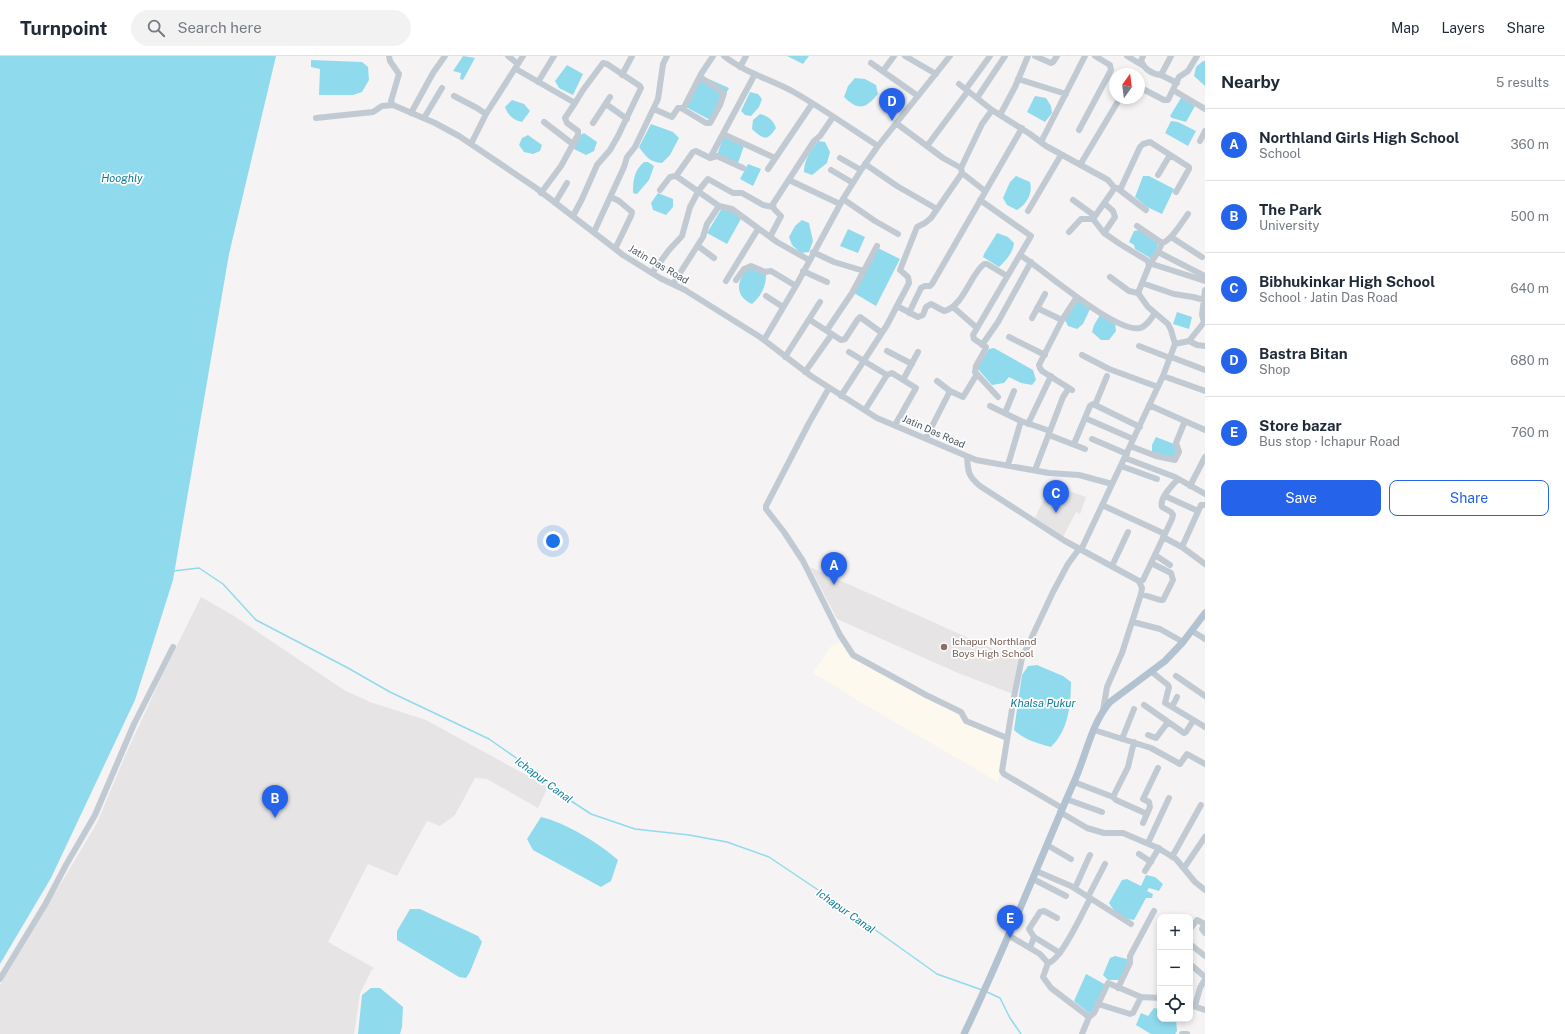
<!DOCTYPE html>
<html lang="en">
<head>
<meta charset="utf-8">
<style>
  body { margin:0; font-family:"Public Sans",sans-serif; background:#f2f2f3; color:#1f2937 }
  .controls { position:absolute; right:12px; bottom:12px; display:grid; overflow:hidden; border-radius:8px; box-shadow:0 2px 6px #0003 }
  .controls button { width:36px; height:36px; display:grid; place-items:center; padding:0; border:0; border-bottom:1px solid #e0e1e3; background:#fff; color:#1f2937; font:20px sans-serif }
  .compass { position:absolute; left:1109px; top:12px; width:36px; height:36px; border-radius:50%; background:#fff; box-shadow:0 2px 6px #0003; rotate:14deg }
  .you { position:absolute; left:553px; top:485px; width:14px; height:14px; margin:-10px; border:3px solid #fff; border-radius:50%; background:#1a73e8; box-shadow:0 0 0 6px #1a73e833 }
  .badge { display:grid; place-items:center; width:26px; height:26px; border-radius:50%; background:#2563eb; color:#fff; font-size:13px; font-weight:700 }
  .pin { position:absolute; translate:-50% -33px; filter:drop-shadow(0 1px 2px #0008) }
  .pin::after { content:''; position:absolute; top:21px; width:14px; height:12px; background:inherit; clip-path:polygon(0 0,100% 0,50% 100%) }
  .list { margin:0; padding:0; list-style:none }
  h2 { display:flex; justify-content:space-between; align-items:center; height:52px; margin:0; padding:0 16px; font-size:17px }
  h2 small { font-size:13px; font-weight:400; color:#747a83 }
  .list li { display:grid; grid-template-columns:26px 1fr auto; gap:12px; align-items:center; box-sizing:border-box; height:72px; padding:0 16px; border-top:1px solid #e0e1e3 }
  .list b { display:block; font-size:15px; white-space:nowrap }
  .list p { margin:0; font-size:13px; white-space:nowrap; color:#747a83 }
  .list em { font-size:13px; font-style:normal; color:#747a83 }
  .actions { display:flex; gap:8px; padding:12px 16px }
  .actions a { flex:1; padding:9px 0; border:1px solid #2563eb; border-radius:8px; text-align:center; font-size:14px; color:#2563eb }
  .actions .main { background:#2563eb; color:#fff }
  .icon { flex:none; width:22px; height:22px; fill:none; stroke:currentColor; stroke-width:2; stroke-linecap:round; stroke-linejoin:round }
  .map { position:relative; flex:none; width:1205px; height:978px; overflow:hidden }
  header { display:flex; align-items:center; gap:24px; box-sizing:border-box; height:56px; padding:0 20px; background:#fff; border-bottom:1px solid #e0e1e3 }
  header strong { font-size:19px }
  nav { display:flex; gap:22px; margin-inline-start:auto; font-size:14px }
  .search { width:280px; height:36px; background:#f2f2f3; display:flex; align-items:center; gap:10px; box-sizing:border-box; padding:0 14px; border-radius:22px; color:#747a83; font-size:15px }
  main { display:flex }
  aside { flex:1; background:#fff }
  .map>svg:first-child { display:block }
  .commercial { fill:#fdf9ef }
  .education { fill:#e6e4e5 }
  .water { fill:#90daee }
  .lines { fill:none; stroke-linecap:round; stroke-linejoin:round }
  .stream { stroke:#90daee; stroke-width:1.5 }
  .minor { stroke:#c1cad2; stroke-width:6 }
  .major { stroke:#b3c2d1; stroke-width:7 }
  .education-dot { fill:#8d6e63; stroke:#fff; stroke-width:1.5 }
  .labels { text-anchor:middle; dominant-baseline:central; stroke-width:3.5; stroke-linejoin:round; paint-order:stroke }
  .street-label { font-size:10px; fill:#4a5661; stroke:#fff }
  .education-label { font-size:10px; fill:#785e54; stroke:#fff; text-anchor:start }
  .water-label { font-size:11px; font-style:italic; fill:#0c7c9b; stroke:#fff }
</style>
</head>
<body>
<header>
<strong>Turnpoint</strong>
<div class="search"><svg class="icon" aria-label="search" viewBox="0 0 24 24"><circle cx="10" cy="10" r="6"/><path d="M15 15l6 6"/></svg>Search here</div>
<nav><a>Map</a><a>Layers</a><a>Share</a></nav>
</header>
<main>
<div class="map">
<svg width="1205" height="978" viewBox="0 0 1205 978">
  <rect width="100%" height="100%" fill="#f5f3f3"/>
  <path class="commercial" d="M841,585L847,596L858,604L960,657L962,665L1005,682L1002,711L998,726L867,650L813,617L830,591Z"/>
  <path class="education" d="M1061,432L1086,441L1080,458L1076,456L1063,481L1035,462L1048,434L1057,437Z
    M810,511L1011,601L1019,603L1013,638L958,617L837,563Z
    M201,541L234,560L344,634L370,646L426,664L548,731L538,752L487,723L475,722L455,759L440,770L427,765L397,820L368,808L328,886L374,912L371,915L360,938L354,978H0V929L97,767L125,700L161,622Z"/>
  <path class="water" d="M0,0H276L229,198L173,524L135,644L51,822L0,908Z
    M463,0L475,2L463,24L460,23L461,17L453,15Z
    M787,0H809L803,8Z
    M311,4L362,6L368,11L369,24L362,36L353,39H319L320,13L311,11Z
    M1203,5H1205V30L1194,20L1196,11Z
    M567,9L583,18L573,39L559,32L555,25Z
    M702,20L729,32L712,65L686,51Z
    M855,22L865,23L876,29L878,38C865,53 859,55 844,41L848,30Z
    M750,36L758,38L762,43L759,51L751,60L745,59L741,55Z
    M1035,40L1046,42L1051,50L1052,57L1045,66L1027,56Z
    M1181,42L1195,50L1186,66L1172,62L1170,60Z
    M512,44L524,48L530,55L522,66C513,64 508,59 505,51Z
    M760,58C768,60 773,64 776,72C767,86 763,83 752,73L753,64Z
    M1171,65L1178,66L1196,75L1188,90L1165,77Z
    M651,68L673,76L679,82L670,99L662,107C650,106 646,101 639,91Z
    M584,77L597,86L594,95L586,99L574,93L579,80Z
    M725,77L745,87L738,107L717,99Z
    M528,79L542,89L540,95L533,98L524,96L519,89L522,82Z
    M818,85L825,86L830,96L827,107L812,119L804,116C804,104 811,94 818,85Z
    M644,106H648L654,110L649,124L637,138L633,137C633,123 634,115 644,106Z
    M748,108L761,113L753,130L740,123Z
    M1016,120L1030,126C1033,137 1027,148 1017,154L1007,149L1003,142L1010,126Z
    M1143,120H1149L1174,133L1162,158L1147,151L1135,141Z
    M658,137L673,143V151L666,159L653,154L651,147Z
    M722,152H729L742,161L727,188L707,177Z
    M802,164L809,167L813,185L809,196L801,197L792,189L789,181L795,170Z
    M848,173L865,181L858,197L840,190Z
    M1139,174L1158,187L1156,196L1152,203L1135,193L1134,189L1129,186L1134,175Z
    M997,177L1008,181L1014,187C1013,197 1006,204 999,211L983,201L984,198Z
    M878,192L900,203L876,250L854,237Z
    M750,210L758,212L766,219C766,231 761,240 752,248C733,239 737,223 750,210Z
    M1079,243L1091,251L1083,268L1077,273L1068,270L1065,264Z
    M1177,256L1192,261L1189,273L1173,268Z
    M1100,259L1115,267L1116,275L1109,284H1101L1092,276L1094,269Z
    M994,292L1033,314L1036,324L1032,329L1021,327L1009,321L1004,327L992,329L977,312L989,293Z
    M1156,381L1174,388L1182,394L1178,403L1152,396V389Z
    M1037,609L1063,620L1071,626C1071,643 1069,667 1059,681C1057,685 1053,688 1051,691C1037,687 1025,684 1014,674L1022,619L1028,610Z
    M541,761C566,767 599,787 618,804L611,825L601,831L533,794L527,783Z
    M1146,819L1155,821L1163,828L1159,835L1149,832L1147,835L1153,838L1152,842H1146L1134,864C1123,863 1114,856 1109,847L1122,824L1127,823L1141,830Z
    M410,853H420L478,880L482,886L470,916L466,922L459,921L397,884V875Z
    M1115,900L1127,903L1128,906L1120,924H1108L1103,919L1110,902Z
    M1086,918L1106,929L1093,955L1089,957L1074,945Z
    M371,932H380L403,951L402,971L400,978H358L362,939Z
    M1154,952L1160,953V963H1176L1177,975L1175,978H1151L1136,969L1141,957L1148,960Z"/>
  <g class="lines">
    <path class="stream" d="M173,515L199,512L223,528L256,564L348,612L390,636L489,683L522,706L559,737L591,758L635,773L689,779L727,786L769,801L839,848L937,918L982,934
      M987,936L1000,942L1010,962L1021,978"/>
    <path class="minor" d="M389,0L390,5L399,18L391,45L393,49L435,67L459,80L536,132L623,199L660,222L685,234L760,281L811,320L877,362L976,404L1049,417L1079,419L1112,428
      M508,0L518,8
      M724,0C744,16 769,23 792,35C822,52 850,72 878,90
      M905,0L936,18
      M1035,0L1051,7L1053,6L1057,0
      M1127,0L1142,9
      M1143,0L1141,5C1145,14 1152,18 1161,19
      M1171,0L1161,19L1177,27
      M871,7L918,40
      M740,11L746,0
      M516,13L575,47L583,34L603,7L607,8L640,30L641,32L618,80L610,94L597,109L582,143L573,160
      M883,15L894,0
      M622,19L632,0
      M1018,23L1066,38
      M538,26L554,0
      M959,28L992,54L1030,78L1046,90L1108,124L1113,130L1114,133L1093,163L1104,177L1120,188L1148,205L1149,210L1138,237L1148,251L1168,268L1171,274L1175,288L1163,320L1081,494
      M1139,31L1164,44H1168L1179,21L1188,15L1197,0
      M966,33L990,0
      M1173,34L1205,53
      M454,40L477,52L486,58
      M977,42L1005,0
      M606,48L627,63
      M654,53L672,61L678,52H681L706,67H710L720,49L724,37L700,21
      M683,53L701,18L713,0
      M411,57L433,17L445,0
      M1000,59L1015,31L1028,0
      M316,62L373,56L382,50L393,49
      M424,62L442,32
      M544,66L574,89
      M593,67L610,41
      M896,67L943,102L961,112L982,68L992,54
      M1079,74L1111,14L1110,9L1095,0
      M723,78L775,102
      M1200,85L1205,75
      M1041,86L1085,0
      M471,88L486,58L523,0
      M927,90L968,35
      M710,102L755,18
      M840,102L861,114
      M865,108L897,130L937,153
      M1080,109L1120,42
      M768,113L812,48
      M831,114L853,127
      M962,117L985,135
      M1158,119L1170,99
      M676,120L719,150L732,153L777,186L809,204
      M789,124L840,148
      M1117,132L1146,154
      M660,134L670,121L676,120L693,96L696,95L710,102L717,100L743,112
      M1120,134L1140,91L1143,88L1150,86L1189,111V113L1176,136
      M541,137L561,110L578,79V75L567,67L565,62L575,47
      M611,141L619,145L632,156L631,160L615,193
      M843,143L875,165L898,178
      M980,144L1031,180L973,279L974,283L986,291L985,294L976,310L975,316L998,341
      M1073,144L1095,160
      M555,147L567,127
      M1104,147L1113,155L1115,161L1104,177
      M1028,155L1061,99
      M1137,170L1162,187L1158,196L1150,208
      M594,176L624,111L627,101L635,91L658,43L663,8L667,0
      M1069,176L1081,163H1093
      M770,181L781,160L774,153L773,148L814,85L820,80L833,61
      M1171,181L1202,201
      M1162,187C1171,185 1182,166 1188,158
      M698,190L714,202
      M813,196L834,206L864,215
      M1158,196L1205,220
      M1020,199C1044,214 1115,277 1140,272C1147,270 1151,263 1155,257
      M1149,207L1205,225
      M803,215L827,226
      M652,217L669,194L682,180L690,151L699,134L708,123L733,137H742L763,149L773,151
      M1110,221L1129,235L1138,237
      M736,224L744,213L751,210L765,216L771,215L796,230
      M726,225L758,173
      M1142,227L1174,238L1193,241L1204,244
      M673,228L703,181L707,168L719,150
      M766,240L783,251
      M897,250L918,261L923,259L926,251L931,248L944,255C963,251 970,219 984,208H987L1007,220
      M953,251L977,272
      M1037,252L1062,264
      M909,257L921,232L925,230H930L932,228L1022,72
      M1032,262L1045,238
      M810,264L841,284L845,283L858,263L860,261L882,277
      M1204,266L1202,259L1205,234
      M827,274L852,237L877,190
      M1009,281L1045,299
      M764,284L797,228L843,143L861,114L878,90L950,0
      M1189,285L1197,289L1205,290
      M1175,288L1189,285L1205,265
      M982,289L998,266L1031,206
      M1139,290L1170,302
      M887,295L912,308
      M849,296L887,319
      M1082,299L1109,313L1158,331
      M785,301L820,246
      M1171,301L1205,314
      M805,316L832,278
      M1163,320L1205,335
      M903,324L918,296
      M937,325L950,335L963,341L977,318
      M829,332L809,367L766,450V453L784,476L803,505L840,579L853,599L926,639L961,656L966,665L1007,682
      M1072,334L1042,315L1040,312L1039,309L1062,264L1077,241
      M841,340L887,269L909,227L908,221L900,214L917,171L925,167L931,162L962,117L961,112
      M1095,349L1107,320
      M1149,349L1205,374
      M990,350L1021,365L1050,375
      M865,354L887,319L892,317L916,332L895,369
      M1005,357L1014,335
      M1085,362L1133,383
      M1028,368L1051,320
      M1049,379L1085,393
      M926,382L950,335
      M1092,383L1127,398
      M1074,388L1090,350L1093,348L1140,371
      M1130,390L1156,400L1175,404L1179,396L1176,387L1185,365
      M967,401C968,416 968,420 980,430L1065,485L1139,525L1142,532L1141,538L1122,597L1107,631L1103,654
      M1125,402L1175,421L1205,438
      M1008,409L1021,365
      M1121,410L1157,423
      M1035,414L1063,341L1069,332
      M1190,430L1205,401
      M1165,440L1198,455
      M1102,449L1165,478
      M1163,481L1182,491L1205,508
      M1182,491L1201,449H1205
      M1155,499L1170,509
      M1112,510L1128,476
      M1139,526L1143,524L1172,463L1173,459L1171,456L1162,451C1159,442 1172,430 1178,423
      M1141,538L1160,544H1163L1173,524L1171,517L1151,507
      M1133,566L1160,573L1183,586
      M1192,575L1205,583
      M1152,616L1168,629L1169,631L1165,647L1172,651
      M1176,620L1205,640
      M1177,641L1172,651L1205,671
      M1144,649L1184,677L1186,676L1193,665
      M1094,674L1151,692L1180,708L1187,698L1205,708
      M1148,679L1156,682L1168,666
      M1122,683L1134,653
      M1074,726L1113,741L1116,744L1147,758
      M1113,741L1128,711L1134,686
      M1066,743L1102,756
      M1062,752L1004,718L1002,715L1014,641L1022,602L1053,536L1068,508L1079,493
      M1060,756L1087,772L1104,777H1123L1158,792L1176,803L1195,826L1205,834
      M1143,767L1150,751L1149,746L1143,743L1158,712
      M1148,787L1169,742
      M1047,789L1071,803
      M1139,798L1151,806
      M1172,801L1201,749
      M1184,812L1205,781
      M1036,815L1071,830L1131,868
      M1145,815L1159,792
      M1033,823L1066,840
      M1075,832L1090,799
      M1088,841L1105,808
      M1204,868L1202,873L1205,877
      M1190,873L1197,864L1205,868
      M1008,879L1040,898L1048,907L1043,921L1051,932L1089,961L1082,978
      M1034,881L1060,897
      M1190,888L1205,900
      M1030,892L1034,881L1029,873L1040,856L1044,855L1057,862
      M1048,907C1061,905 1083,855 1090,843
      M1190,908L1205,921
      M0,923L46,847L66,809L95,759L134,668L173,591
      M1118,932L1130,907V900L1154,855
      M1098,948L1130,958L1133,957L1141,941
      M1190,949L1205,954
      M1195,950L1200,932L1205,923
      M1089,961L1094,957L1108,927L1141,941L1160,942
      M1182,978H1187"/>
    <path class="major" d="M964,978C1004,895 1037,810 1074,726C1086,700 1091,668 1110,646L1165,605L1183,586L1205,557"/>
  </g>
  <circle class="education-dot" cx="944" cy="591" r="4"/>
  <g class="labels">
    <g class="street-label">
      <text transform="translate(659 208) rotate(30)">Jatin Das Road</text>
      <text transform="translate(934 375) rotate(24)">Jatin Das Road</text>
    </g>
    <g class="education-label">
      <text x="952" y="585">Ichapur Northland<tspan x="952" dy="12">Boys High School</tspan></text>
    </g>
    <g class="water-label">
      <text x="122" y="122">Hooghly</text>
      <text x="1043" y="647">Khalsa Pukur</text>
      <text transform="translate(544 724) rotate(37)">Ichapur Canal</text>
      <text transform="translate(846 855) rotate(35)">Ichapur Canal</text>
    </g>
  </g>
</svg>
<div class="controls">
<button>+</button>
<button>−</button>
<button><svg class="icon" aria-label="locate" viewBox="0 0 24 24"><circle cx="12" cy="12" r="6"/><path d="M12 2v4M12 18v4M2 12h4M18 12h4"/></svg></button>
</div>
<svg class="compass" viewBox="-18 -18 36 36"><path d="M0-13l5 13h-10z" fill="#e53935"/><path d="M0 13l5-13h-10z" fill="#747a83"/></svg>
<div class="you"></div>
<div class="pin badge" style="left:834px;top:529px">A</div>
<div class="pin badge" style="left:275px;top:762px">B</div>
<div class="pin badge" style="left:1056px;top:457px">C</div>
<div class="pin badge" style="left:892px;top:65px">D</div>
<div class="pin badge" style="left:1010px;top:882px">E</div>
</div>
<aside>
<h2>Nearby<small>5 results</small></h2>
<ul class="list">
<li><span class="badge">A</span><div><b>Northland Girls High School</b><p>School</p></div><em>360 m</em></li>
<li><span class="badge">B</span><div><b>The Park</b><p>University</p></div><em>500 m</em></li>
<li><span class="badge">C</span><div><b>Bibhukinkar High School</b><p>School · Jatin Das Road</p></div><em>640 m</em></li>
<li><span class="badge">D</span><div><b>Bastra Bitan</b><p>Shop</p></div><em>680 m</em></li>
<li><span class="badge">E</span><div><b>Store bazar</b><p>Bus stop · Ichapur Road</p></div><em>760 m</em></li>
</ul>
<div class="actions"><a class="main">Save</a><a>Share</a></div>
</aside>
</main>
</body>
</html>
